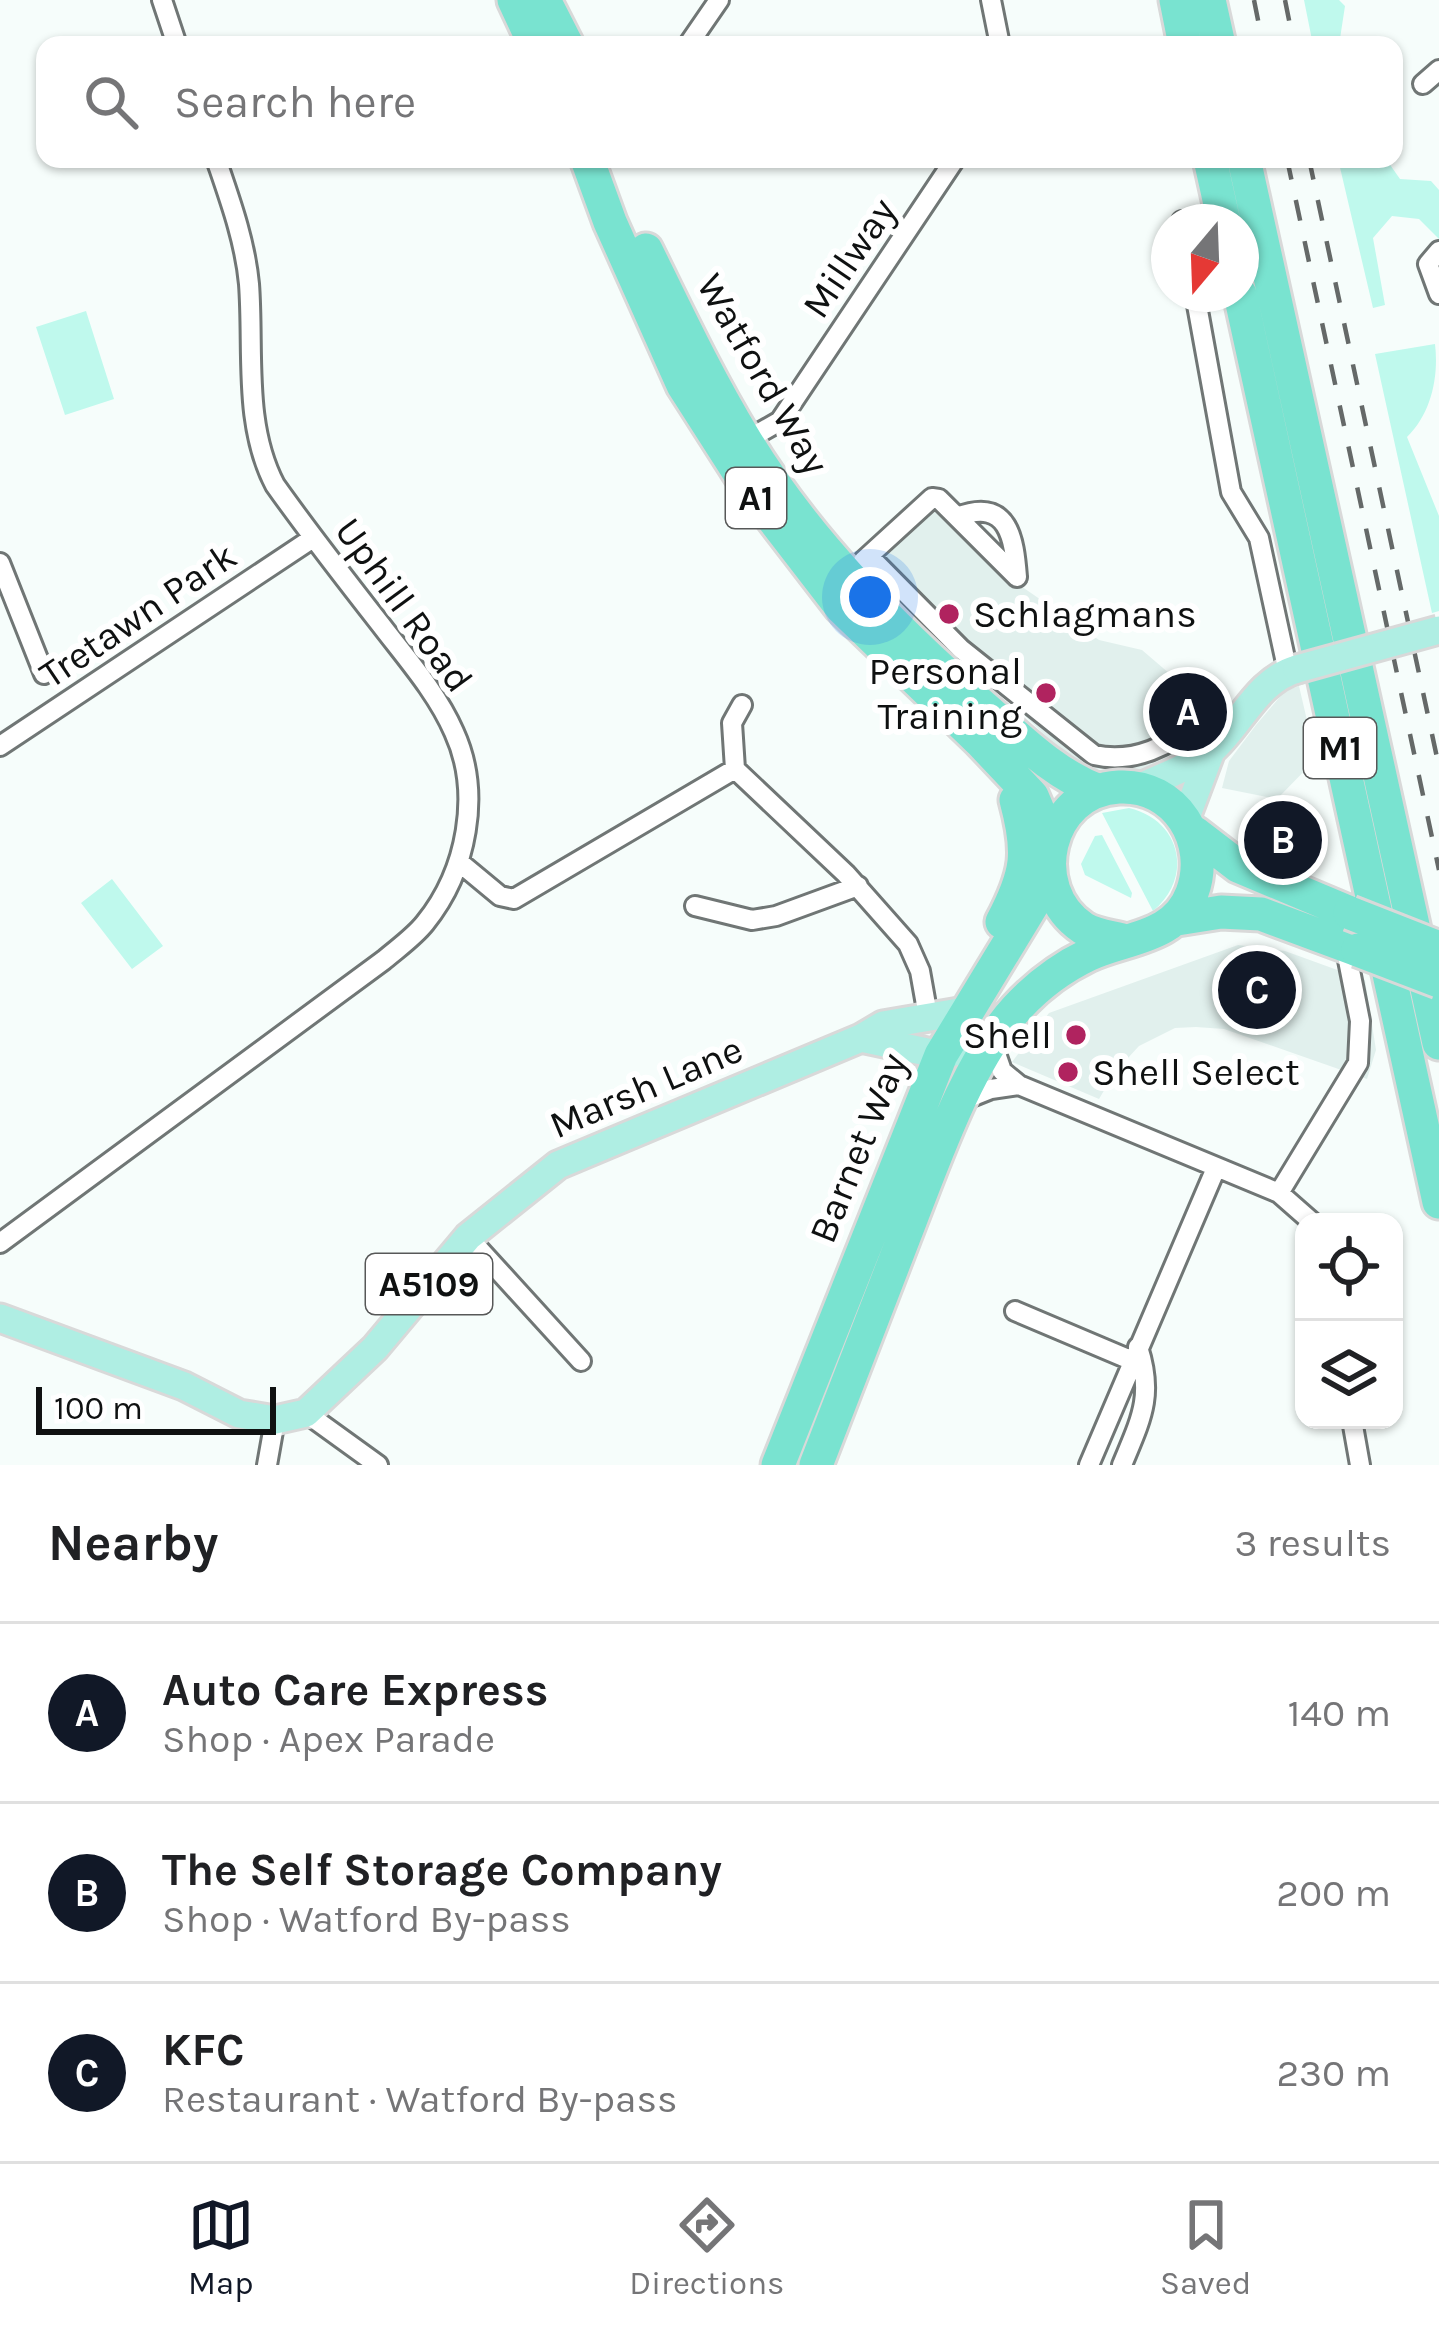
<!DOCTYPE html>
<html lang="en">
<head>
<meta charset="utf-8">
<style>
  body { margin:0; font-family:Karla,sans-serif; background:#f6f6f6; color:#202124 }
  .controls { position:absolute; right:36px; bottom:36px; display:grid; overflow:hidden; border-radius:24px; box-shadow:0 3px 9px #0004 }
  .controls button { width:108px; height:108px; display:grid; place-items:center; padding:0; border:0; border-bottom:3px solid #e0e0e0; background:#fff; color:#202124; font:60px sans-serif }
  .compass { position:absolute; left:1151px; top:204px; width:108px; height:108px; border-radius:50%; background:#fff; box-shadow:0 3px 9px #0004; rotate:199deg }
  .scale { position:absolute; left:36px; bottom:30px; width:240px; box-sizing:border-box; padding-left:12px; border:6px solid #0f1111; border-top:0; font-size:33px; line-height:42px; white-space:nowrap; color:#0f1111; -webkit-text-stroke:9px #fff; paint-order:stroke }
  .you { position:absolute; left:870px; top:597px; width:42px; height:42px; margin:-30px; border:9px solid #fff; border-radius:50%; background:#1a73e8; box-shadow:0 0 0 18px #1a73e833 }
  .badge { display:grid; place-items:center; width:78px; height:78px; border-radius:50%; background:#111827; color:#fff; font-size:39px; font-weight:700 }
  .pin { position:absolute; translate:-50% -50%; border:6px solid #fff; box-shadow:0 3px 12px #0006 }
  .list { margin:0; padding:0; list-style:none }
  h2 { display:flex; justify-content:space-between; align-items:center; height:156px; margin:0; padding:0 48px; font-size:51px }
  h2 small { font-size:39px; font-weight:400; color:#757577 }
  .list li { display:grid; grid-template-columns:78px 1fr auto; gap:36px; align-items:center; box-sizing:border-box; height:180px; padding:0 48px; border-top:3px solid #e0e0e0 }
  .list b { display:block; font-size:45px; white-space:nowrap }
  .list p { margin:0; font-size:39px; white-space:nowrap; color:#757577 }
  .list em { font-size:39px; font-style:normal; color:#757577 }
  .icon { flex:none; width:66px; height:66px; fill:none; stroke:currentColor; stroke-width:2; stroke-linecap:round; stroke-linejoin:round }
  .map { position:relative; flex:none; width:1439px; height:1465px; overflow:hidden }
  .search { position:absolute; background:#fff; box-shadow:0 3px 9px #0004; left:36px; right:36px; top:36px; height:132px; display:flex; align-items:center; gap:30px; box-sizing:border-box; padding:0 42px; border-radius:24px; color:#757577; font-size:45px }
  .sheet { height:696px; background:#fff }
  nav { display:flex; justify-content:space-around; align-items:center; box-sizing:border-box; height:168px; border-top:3px solid #e0e0e0; background:#fff; font-size:33px; color:#757577 }
  nav a { display:grid; justify-items:center; gap:6px }
  nav .on { color:#111827 }
  .map>svg:first-child { display:block }
  .built { fill:#e1f0ed }
  .green { fill:#bff9ed }
  .lines { fill:none; stroke-linecap:round; stroke-linejoin:round }
  .street-casing { stroke:#707675; stroke-width:24 }
  .primary-casing { stroke:#d9d9d9; stroke-width:33 }
  .highway-casing { stroke:#d9d9d9; stroke-width:39 }
  .street { stroke:#fff; stroke-width:18 }
  .primary { stroke:#afeee3; stroke-width:27 }
  .highway { stroke:#79e3d0; stroke-width:33 }
  .rail { stroke:#656968; stroke-width:4.5; stroke-dasharray:21 21; stroke-linecap:butt }
  .primary-bridge-casing { stroke:#d9d9d9; stroke-width:33; stroke-linecap:butt }
  .highway-bridge-casing { stroke:#d9d9d9; stroke-width:39; stroke-linecap:butt }
  .primary-bridge { stroke:#afeee3; stroke-width:27 }
  .highway-bridge { stroke:#79e3d0; stroke-width:33 }
  .poi-dot { fill:#b0235f; stroke:#fff; stroke-width:4.5 }
  .labels { text-anchor:middle; dominant-baseline:central; stroke-width:12; stroke-linejoin:round; paint-order:stroke }
  .shield { fill:#fff; stroke:#575858; stroke-width:3 }
  .shield-label { font-size:36px; font-weight:bold; fill:#0f1111 }
  .street-label { font-size:39px; fill:#0f1111; stroke:#fff }
  .poi-label { font-size:39px; fill:#0f1111; stroke:#fff; text-anchor:start }
</style>
</head>
<body>
<div class="map">
<svg width="1439" height="1465" viewBox="0 0 1439 1465">
  <rect width="100%" height="100%" fill="#f6fdfb"/>
  <path class="built" d="M934,502L1018,584L1099,640L1142,650L1212,710L1191,744L1141,771L1093,769L1068,756L1050,740L867,563Z
    M1299,686L1316,759L1277,799L1222,788L1229,761L1256,725L1285,691Z
    M1238,945L1285,951L1365,980L1376,1050L1367,1079L1224,1029L1196,1027L1175,1028L1139,1046L1115,1072L1099,1099L1012,1062L1049,1013Z"/>
  <path class="green" d="M1304,0H1339L1345,6L1339,45H1313Z
    M1338,159H1386L1400,179L1431,181L1439,190V239L1419,219L1392,216L1373,238L1385,305L1373,308Z
    M86,311L114,399L65,415L36,327Z
    M1435,344C1439,377 1431,414 1407,437L1439,516V611L1432,613L1375,354Z
    M1129,808C1181,820 1194,877 1153,911L1102,813Z
    M1102,835L1132,893L1131,898L1085,875L1081,864L1095,836Z
    M112,879L163,946L132,969L81,903Z"/>
  <g class="lines">
    <g class="street-casing">
      <path id="street" d="M162,0L177,45
        M991,0L1000,45
        M688,45L719,0
        M1423,84L1439,70
        M1182,221V222
        M1439,251L1428,264L1439,294
        M1195,294L1231,492L1259,538L1288,672
        M745,441L780,421L955,159
        M957,517C1009,497 1014,539 1017,577
        M869,556L961,649L1094,755C1133,764 1171,746 1199,720L1218,722L1229,730
        M863,561L932,498L939,499L1017,577
        M0,563L44,674
        M0,746L313,538
        M735,769L732,723L742,705
        M459,862L500,896L514,899L735,769L846,874L908,944L920,971L928,1016
        M695,906L752,920L776,916L858,886
        M992,1042L1002,1071L1019,1085L1279,1193L1312,1222
        M961,1101L991,1089L1019,1085
        M1279,1193L1358,1063L1360,1021L1345,945
        M468,1237L581,1361
        M0,1243L384,960C398,948 414,937 425,923C467,871 482,793 454,732C437,693 407,659 381,625C345,579 309,533 275,485C243,424 254,351 249,284C245,241 230,200 216,159
        M1015,1311L1133,1361
        M306,1413L378,1465
        M1352,1420L1360,1465
        M267,1465L275,1420
        M1089,1465L1216,1168
        M1122,1465C1141,1419 1154,1396 1138,1347"/>
    </g>
    <g class="primary-casing">
      <path id="primary" d="M1137,789C1161,777 1194,766 1214,748C1242,722 1258,680 1297,669
        M1185,820L1211,751
        M861,1038L941,1055L958,1051
        M0,1318L184,1386L239,1414L275,1420L306,1413L375,1348L468,1237L558,1165L861,1038L883,1025L965,1011"/>
    </g>
    <g class="highway-casing">
      <path id="highway" d="M514,0L535,45
        M544,0L567,45
        M1176,0L1185,45
        M1209,0L1219,45
        M587,159L610,222L683,385L747,485L841,607L980,741L1032,796L1051,841
        M1210,159L1224,222
        M1244,159L1439,1043
        M646,250C677,313 707,377 744,438C805,539 892,627 981,705C1018,737 1052,773 1099,791
        M1240,294L1439,1202
        M1195,833L1238,866L1350,913
        M1177,919L1221,912L1261,914L1358,950
        M1002,922C1028,873 1030,852 1016,800
        M778,1465L941,1055L1048,879
        M816,1465C848,1383 879,1301 911,1219C936,1155 969,1060 1016,1009C1036,987 1061,968 1088,955C1126,937 1175,939 1192,893C1211,842 1176,784 1119,787C1046,791 1025,889 1083,928C1095,936 1113,937 1126,941"/>
    </g>
    <use href="#street" class="street"/>
    <use href="#primary" class="primary"/>
    <use href="#highway" class="highway"/>
    <path class="rail" d="M1254,0L1263,45
      M1285,0L1294,45
      M1287,159L1439,870
      M1309,159L1439,767"/>
    <g class="primary-bridge-casing">
      <path id="primary-bridge" d="M1297,669L1439,630"/>
    </g>
    <g class="highway-bridge-casing">
      <path id="highway-bridge" d="M1350,913L1439,948
        M1358,950L1439,981"/>
    </g>
    <use href="#primary-bridge" class="primary-bridge"/>
    <use href="#highway-bridge" class="highway-bridge"/>
  </g>
  <g class="poi-dot">
    <circle cx="949" cy="614" r="12"/>
    <circle cx="1046" cy="693" r="12"/>
    <circle cx="1076" cy="1035" r="12"/>
    <circle cx="1068" cy="1072" r="12"/>
  </g>
  <g class="labels">
    <g class="shield">
      <rect x="726" y="468" width="60" height="60" rx="9"/>
      <rect x="1304" y="718" width="72" height="60" rx="9"/>
      <rect x="366" y="1254" width="126" height="60" rx="9"/>
    </g>
    <g class="shield-label">
      <text x="756" y="498">A1</text>
      <text x="1340" y="748">M1</text>
      <text x="429" y="1284">A5109</text>
    </g>
    <g class="street-label">
      <text transform="translate(849 258) rotate(-56)">Millway</text>
      <text transform="translate(763 374) rotate(60)">Watford Way</text>
      <text transform="translate(404 605) rotate(54)">Uphill Road</text>
      <text transform="translate(138 615) rotate(-34)">Tretawn Park</text>
      <text transform="translate(646 1087) rotate(-23)">Marsh Lane</text>
      <text transform="translate(858 1148) rotate(-68)">Barnet Way</text>
    </g>
    <g class="poi-label">
      <text x="973" y="614">Schlagmans</text>
      <text x="1022" y="671" text-anchor="end">Personal<tspan x="1022" dy="45">Training</tspan></text>
      <text x="1052" y="1035" text-anchor="end">Shell</text>
      <text x="1092" y="1072">Shell Select</text>
    </g>
  </g>
</svg>
<div class="controls">
<button><svg class="icon" aria-label="locate" viewBox="0 0 24 24"><circle cx="12" cy="12" r="6"/><path d="M12 2v4M12 18v4M2 12h4M18 12h4"/></svg></button>
<button><svg class="icon" aria-label="layers" viewBox="0 0 24 24"><path d="M12 4l9 5-9 5-9-5zM3 14l9 5 9-5"/></svg></button>
</div>
<svg class="compass" viewBox="-18 -18 36 36"><path d="M0-13l5 13h-10z" fill="#e53935"/><path d="M0 13l5-13h-10z" fill="#757577"/></svg>
<div class="scale">100 m</div>
<div class="you"></div>
<div class="pin badge" style="left:1188px;top:712px">A</div>
<div class="pin badge" style="left:1283px;top:840px">B</div>
<div class="pin badge" style="left:1257px;top:990px">C</div>
<div class="search"><svg class="icon" aria-label="search" viewBox="0 0 24 24"><circle cx="10" cy="10" r="6"/><path d="M15 15l6 6"/></svg>Search here</div>
</div>
<section class="sheet">
<h2>Nearby<small>3 results</small></h2>
<ul class="list">
<li><span class="badge">A</span><div><b>Auto Care Express</b><p>Shop · Apex Parade</p></div><em>140 m</em></li>
<li><span class="badge">B</span><div><b>The Self Storage Company</b><p>Shop · Watford By-pass</p></div><em>200 m</em></li>
<li><span class="badge">C</span><div><b>KFC</b><p>Restaurant · Watford By-pass</p></div><em>230 m</em></li>
</ul>
</section>
<nav>
<a class="on"><svg class="icon" aria-label="map" viewBox="0 0 24 24"><path d="M3 6l6-2 6 2 6-2v14l-6 2-6-2-6 2zM9 4v14M15 6v14"/></svg>Map</a>
<a><svg class="icon" aria-label="directions" viewBox="0 0 24 24"><path d="M12 3l9 9-9 9-9-9zM9 14v-3h6M13 9l2 2-2 2"/></svg>Directions</a>
<a><svg class="icon" aria-label="saved" viewBox="0 0 24 24"><path d="M7 4h10v16l-5-4-5 4z"/></svg>Saved</a>
</nav>
</body>
</html>
